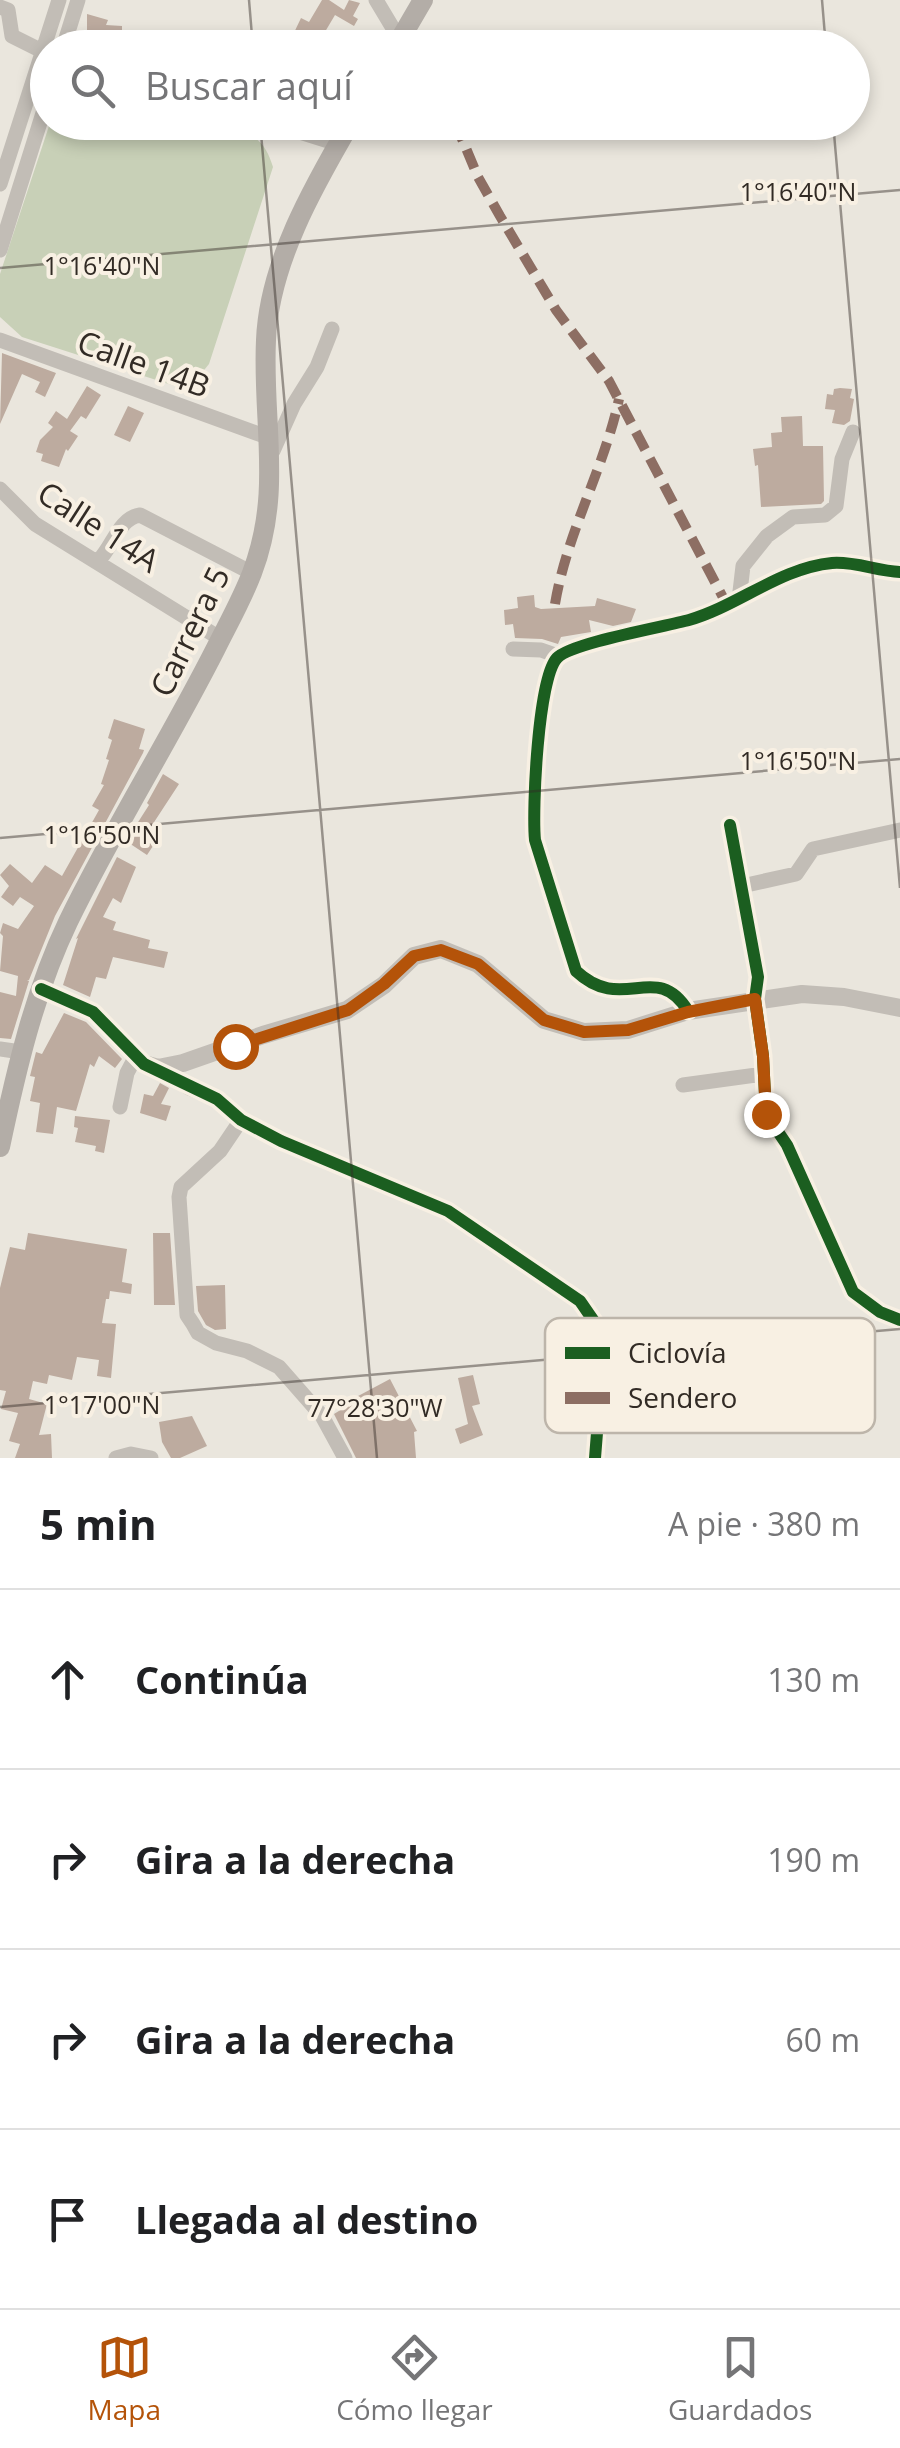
<!DOCTYPE html>
<html lang="es">
<head>
<meta charset="utf-8">
<style>
  body { margin:0; font-family:"Open Sans",sans-serif; background:#f2f2f2; color:#202124 }
  .stop { position:absolute; width:30px; height:30px; margin:-22px; border:8px solid #b45309; border-radius:50%; background:#fff }
  .stop.end { background:#b45309; border-color:#fff; box-shadow:0 2px 10px #0008 }
  .list { margin:0; padding:0; list-style:none }
  h2 { display:flex; justify-content:space-between; align-items:center; height:130px; margin:0; padding:0 40px; font-size:42px }
  h2 small { font-size:32px; font-weight:400; color:#757577 }
  .list li { display:grid; grid-template-columns:65px 1fr auto; gap:30px; align-items:center; box-sizing:border-box; height:180px; padding:0 40px; border-top:2px solid #e0e0e0 }
  .list b { display:block; font-size:38px; white-space:nowrap }
  .list em { font-size:32px; font-style:normal; color:#757577 }
  .icon { flex:none; width:55px; height:55px; fill:none; stroke:currentColor; stroke-width:2; stroke-linecap:round; stroke-linejoin:round }
  .map { position:relative; flex:none; width:900px; height:1458px; overflow:hidden }
  .search { position:absolute; background:#fff; box-shadow:0 5px 15px #0003; left:30px; right:30px; top:30px; height:110px; display:flex; align-items:center; gap:25px; box-sizing:border-box; padding:0 35px; border-radius:55px; color:#757577; font-size:38px }
  .sheet { height:850px; background:#fff }
  nav { display:flex; justify-content:space-around; align-items:center; box-sizing:border-box; height:140px; border-top:2px solid #e0e0e0; background:#fff; font-size:28px; color:#757577 }
  nav a { display:grid; justify-items:center; gap:5px }
  nav .on { color:#b45309 }
  .map>svg:first-child { display:block }
  .green { fill:#c8d0b7 }
  .building { fill:#bdab9f }
  .lines { fill:none; stroke-linecap:round; stroke-linejoin:round }
  .minor { stroke:#c2bdb6; stroke-width:15 }
  .tertiary { stroke:#c2bdb6; stroke-width:18 }
  .secondary { stroke:#b3ada7; stroke-width:20 }
  .quiet { stroke:#8d6e63; stroke-width:10; stroke-dasharray:20 10; stroke-linecap:butt }
  .cycleway-casing { stroke:#f8f0e3; stroke-width:19 }
  .cycleway { stroke:#1b5e20; stroke-width:12 }
  .route { stroke:#b45309; stroke-width:12 }
  .ticks { fill:none; stroke:#322b25; stroke-width:2.5; stroke-opacity:0.45 }
  .labels { text-anchor:middle; dominant-baseline:central; stroke-width:8; stroke-linejoin:round; paint-order:stroke }
  .street-label { font-size:32px; fill:#322b25; stroke:#f8f0e3 }
  .key { fill:#f8f0e3; stroke:#bdb5aa; stroke-width:2.5 }
  .key-label { font-size:28px; fill:#322b25 }
  .ticks-label { font-size:25px; text-anchor:middle; fill:#322b25; stroke:#f8f0e3; stroke-width:8; stroke-linejoin:round; paint-order:stroke }
</style>
</head>
<body>
<div class="map">
<svg width="900" height="1458" viewBox="0 0 900 1458">
  <rect width="100%" height="100%" fill="#eae6dd"/>
  <path class="green" d="M50,123C98,122 214,113 252,136C264,143 269,154 273,167L209,364L196,380L175,386L22,337L0,317V274Z"/>
  <path class="building" d="M322,0H329L344,10L349,0L360,3L353,16L358,19L354,26L335,15L316,47L291,39L301,18L309,22Z
    M87,14L108,20L106,25L122,26V45H106V42L87,36Z
    M2,353L56,373L45,397L35,392L40,382L22,374L0,424Z
    M87,386L101,395L86,419L81,416L70,431L78,436L68,451L66,449L59,467L41,461L43,454L36,452L40,440L53,427L48,423L56,411L67,419Z
    M840,388L852,389L850,398L854,399L850,421L844,425L832,423L835,410L825,409L827,394L833,395L834,389Z
    M128,406L144,413L130,442L114,435Z
    M802,416L803,446H823L824,501L821,504L761,507L758,465L755,466L753,449L772,447L771,433L782,432L781,417Z
    M534,595L535,607L541,609L595,606L597,598L636,609L631,622L613,626L589,620L591,632L561,637L558,644L542,639L515,638L513,624L505,625L504,610L518,608L517,597Z
    M114,719L145,729L139,749L144,750L143,753L55,916L29,980H27L29,981L11,1039L0,1038V992L16,996L18,976L0,971L3,936L0,933L3,923L18,929L34,906L20,897L13,906L1,897L9,886L0,875L10,864L32,883L45,865L62,876L99,810L92,806L104,785L101,784L109,760L106,759L112,740L108,738Z
    M163,774L179,784L145,836L155,843L147,855L126,841L149,805L147,803Z
    M117,857L136,867L121,903L113,898L103,917L116,922L113,930L150,940L148,948L168,952L164,968L113,957L106,979L96,977L90,997L63,985L78,938L76,939Z
    M64,1013L86,1022L122,1059L115,1068L99,1056L94,1067L90,1064L76,1111L57,1107L53,1134L36,1132L40,1103L30,1101L35,1077L30,1076L36,1052L42,1054Z
    M160,1083L169,1088L161,1104L171,1106L166,1121L140,1113L144,1094L153,1096Z
    M75,1116L110,1120L104,1153L95,1151L96,1146L75,1142L78,1128L74,1127Z
    M28,1233L127,1249L122,1282L132,1284L131,1294L110,1291L109,1299H106L102,1323L116,1324L111,1378L97,1376L99,1360L77,1357L72,1380L49,1375L47,1384L33,1381L29,1399L47,1404L39,1435L51,1434L52,1458H15L20,1444L9,1441L18,1413L1,1409L6,1391L0,1390V1288L10,1247L25,1250Z
    M153,1233H170L175,1305H154Z
    M225,1285L226,1329L215,1330L206,1325L198,1311L196,1286Z
    M473,1375L480,1404L472,1406L483,1435L460,1444L455,1429L468,1424L458,1378Z
    M390,1379L417,1431L414,1432L416,1458H356L334,1414L347,1406L345,1403Z
    M192,1416L207,1446L180,1458H171L162,1442L159,1422Z"/>
  <g class="lines">
    <path class="minor" d="M376,0L400,40
      M0,7L8,10L12,36L48,54
      M63,48L78,0
      M268,122L338,144
      M0,184L59,0
      M0,250L48,97
      M0,340L270,438
      M273,451L294,404L317,367L332,329
      M0,489L35,524L221,639
      M99,560C113,546 119,518 140,515L252,573
      M739,600L743,566L767,536L793,517L825,515L836,506L842,459L853,432
      M513,649L541,650L558,656
      M730,825L758,977L755,999L763,1056L766,1114L787,1145L853,1292L880,1312L900,1320
      M742,886L796,874L813,849L900,830
      M688,1011C656,959 623,1015 576,971L535,840C532,810 538,678 557,658C571,643 663,627 689,620C738,606 780,568 832,563C854,561 877,571 900,572
      M0,1049L21,1052
      M158,1068L189,1088L217,1099L241,1120L281,1141L448,1211L580,1301L600,1330L603,1357L595,1458
      M683,1085L764,1074
      M120,1107L127,1073L136,1056
      M241,1120L220,1151L181,1187L179,1197L187,1315L193,1324L198,1333L216,1343L247,1351L279,1367L322,1416L345,1458
      M116,1458L131,1454L151,1458"/>
    <path class="tertiary" d="M41,989L93,1012L144,1064L158,1068L183,1063L263,1035L347,1010L384,985L414,956L441,949L478,964L544,1020L584,1032L628,1030L688,1011L802,994L844,997L900,1008"/>
    <path class="secondary" d="M395,48L423,0
      M0,1147C16,1071 34,993 68,922C113,829 169,741 216,648C228,624 242,599 252,573C283,492 262,422 266,340C269,264 313,187 351,122"/>
    <path class="quiet" d="M455,122L478,177L500,216L556,310L609,381L727,605
      M555,604C567,532 604,469 619,399"/>
    <g class="cycleway-casing">
      <path id="cycleway" d="M730,825L758,977L755,999L763,1056L766,1114L787,1145L853,1292L880,1312L900,1320
        M41,989L93,1012L144,1064L217,1099L241,1120L281,1141L448,1211L580,1301L600,1330L603,1357L595,1458
        M688,1011C656,959 623,1015 576,971L535,840C532,810 538,678 557,658C571,643 663,627 689,620C738,606 780,568 832,563C854,561 877,571 900,572"/>
    </g>
    <use href="#cycleway" class="cycleway"/>
  </g>
  <g class="lines">
    <path class="route" d="M235,1046L348,1010L384,984L414,956L441,950L478,964L544,1020L584,1032L628,1030L688,1012L755,999L763,1056L766,1114"/>
  </g>
  <path class="ticks" d="M249,0L253,48M822,0L826,48M260,122L377,1458M833,122L900,888M0,268L900,190M0,838L900,759M0,1407L900,1329"/>
  <g class="labels">
    <g class="street-label">
      <text transform="translate(144 363) rotate(20)">Calle 14B</text>
      <text transform="translate(99 526) rotate(33)">Calle 14A</text>
      <text transform="translate(189 631) rotate(-64)">Carrera 5</text>
    </g>
  </g>
  <rect x="545" y="1318" width="330" height="115" rx="15" class="key"/>
  <rect x="565" y="1347" width="45" height="12" fill="#1b5e20"/>
  <rect x="565" y="1392" width="45" height="12" fill="#8d6e63"/>
  <g class="key-label">
    <text x="628" y="1363">Ciclovía</text>
    <text x="628" y="1408">Sendero</text>
  </g>
  <g class="ticks-label">
    <text x="798" y="201">1°16'40"N</text>
    <text x="102" y="275">1°16'40"N</text>
    <text x="798" y="770">1°16'50"N</text>
    <text x="102" y="844">1°16'50"N</text>
    <text x="102" y="1414">1°17'00"N</text>
    <text x="375" y="1417">77°28'30"W</text>
  </g>
</svg>
<div class="stop" style="left:235px;top:1046px"></div>
<div class="stop end" style="left:766px;top:1114px"></div>
<div class="search"><svg class="icon" aria-label="search" viewBox="0 0 24 24"><circle cx="10" cy="10" r="6"/><path d="M15 15l6 6"/></svg>Buscar aquí</div>
</div>
<section class="sheet">
<h2>5 min<small>A pie · 380 m</small></h2>
<ul class="list">
<li><svg class="icon" aria-label="ahead" viewBox="0 0 24 24"><path d="M12 20V5M6 11l6-6 6 6"/></svg><div><b>Continúa</b></div><em>130 m</em></li>
<li><svg class="icon" aria-label="right" viewBox="0 0 24 24"><path d="M7 20v-9h11M14 6l5 5-5 5"/></svg><div><b>Gira a la derecha</b></div><em>190 m</em></li>
<li><svg class="icon" aria-label="right" viewBox="0 0 24 24"><path d="M7 20v-9h11M14 6l5 5-5 5"/></svg><div><b>Gira a la derecha</b></div><em>60 m</em></li>
<li><svg class="icon" aria-label="arrive" viewBox="0 0 24 24"><path d="M6 21V4h12l-3 4 3 4H6"/></svg><div><b>Llegada al destino</b></div></li>
</ul>
</section>
<nav>
<a class="on"><svg class="icon" aria-label="map" viewBox="0 0 24 24"><path d="M3 6l6-2 6 2 6-2v14l-6 2-6-2-6 2zM9 4v14M15 6v14"/></svg>Mapa</a>
<a><svg class="icon" aria-label="directions" viewBox="0 0 24 24"><path d="M12 3l9 9-9 9-9-9zM9 14v-3h6M13 9l2 2-2 2"/></svg>Cómo llegar</a>
<a><svg class="icon" aria-label="saved" viewBox="0 0 24 24"><path d="M7 4h10v16l-5-4-5 4z"/></svg>Guardados</a>
</nav>
</body>
</html>
